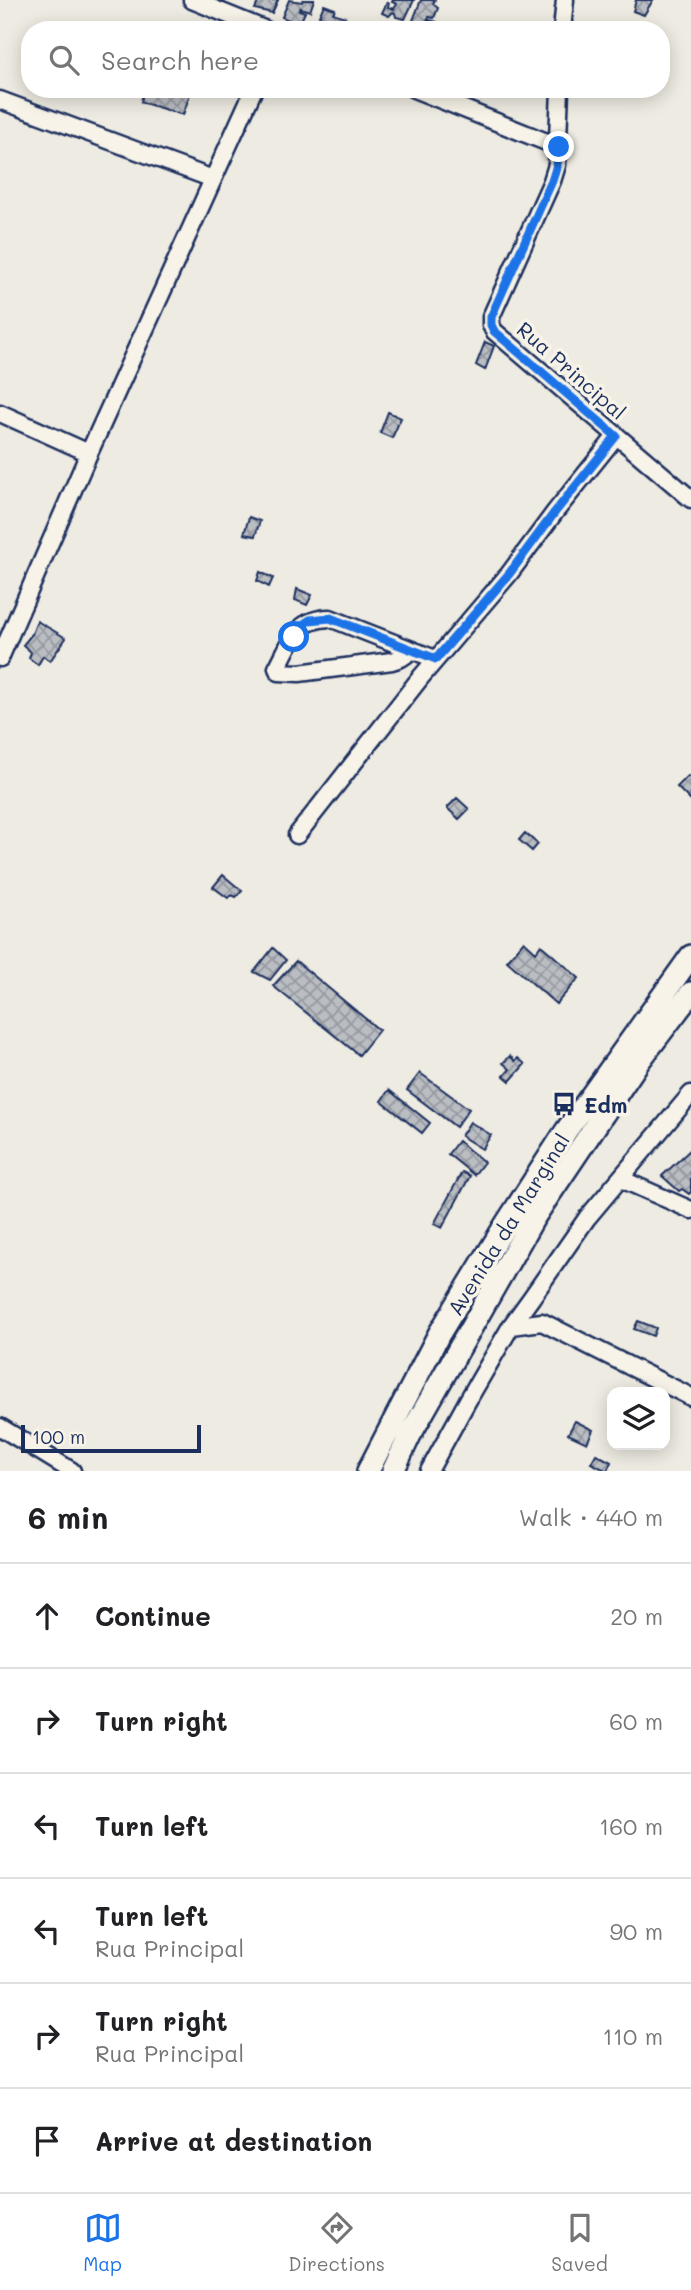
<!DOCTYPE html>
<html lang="en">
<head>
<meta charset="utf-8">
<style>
  body { margin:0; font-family:Mali,sans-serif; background:#f6f6f6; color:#202124 }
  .controls { position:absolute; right:21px; bottom:21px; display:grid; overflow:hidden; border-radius:14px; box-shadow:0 4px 18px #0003 }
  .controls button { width:63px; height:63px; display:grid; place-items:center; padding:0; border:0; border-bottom:2px solid #e0e0e0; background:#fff; color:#202124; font:35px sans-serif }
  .scale { position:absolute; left:21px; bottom:18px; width:180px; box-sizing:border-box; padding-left:7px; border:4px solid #1b2f5e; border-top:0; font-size:19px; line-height:24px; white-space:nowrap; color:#1b2f5e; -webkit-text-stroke:5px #f7f3e8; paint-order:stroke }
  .stop { position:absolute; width:21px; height:21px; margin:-16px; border:5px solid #1a73e8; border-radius:50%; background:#fff }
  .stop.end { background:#1a73e8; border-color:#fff; box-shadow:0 2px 7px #0008 }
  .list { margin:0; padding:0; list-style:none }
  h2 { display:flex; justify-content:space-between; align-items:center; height:91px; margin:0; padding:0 28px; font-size:30px }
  h2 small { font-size:23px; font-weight:400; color:#757577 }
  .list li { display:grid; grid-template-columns:46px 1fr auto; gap:21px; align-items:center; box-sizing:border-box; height:105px; padding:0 28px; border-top:2px solid #e0e0e0 }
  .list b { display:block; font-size:26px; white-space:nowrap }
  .list p { margin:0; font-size:23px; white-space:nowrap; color:#757577 }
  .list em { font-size:23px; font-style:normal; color:#757577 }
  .icon { flex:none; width:38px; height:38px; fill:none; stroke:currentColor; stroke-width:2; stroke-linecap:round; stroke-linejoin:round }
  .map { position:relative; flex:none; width:691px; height:1471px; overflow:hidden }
  .search { position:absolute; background:#fff; box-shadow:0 4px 18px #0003; left:21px; right:21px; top:21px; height:77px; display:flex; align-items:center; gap:18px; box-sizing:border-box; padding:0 24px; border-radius:28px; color:#757577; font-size:26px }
  .sheet { height:721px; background:#fff }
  nav { display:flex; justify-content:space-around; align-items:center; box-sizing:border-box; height:98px; border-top:2px solid #e0e0e0; background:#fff; font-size:19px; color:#757577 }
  nav a { display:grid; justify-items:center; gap:4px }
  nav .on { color:#1a73e8 }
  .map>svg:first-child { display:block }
  .building { fill:url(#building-cross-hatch); stroke:#1b2f5e; stroke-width:2 }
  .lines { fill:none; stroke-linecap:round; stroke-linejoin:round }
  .minor-casing { stroke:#1b2f5e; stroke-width:21 }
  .major-casing { stroke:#1b2f5e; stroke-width:26 }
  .minor { stroke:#f7f3e8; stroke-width:16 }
  .major { stroke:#f7f3e8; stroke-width:21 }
  .route { stroke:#1a73e8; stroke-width:9 }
  .labels { text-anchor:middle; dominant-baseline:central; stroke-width:7; stroke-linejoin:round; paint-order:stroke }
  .street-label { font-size:21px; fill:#1b2f5e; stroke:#f7f3e8 }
  .poi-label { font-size:21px; font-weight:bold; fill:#1b2f5e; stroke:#f7f3e8; text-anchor:start }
</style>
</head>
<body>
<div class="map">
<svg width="691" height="1471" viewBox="0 0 691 1471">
  <defs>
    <pattern id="building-cross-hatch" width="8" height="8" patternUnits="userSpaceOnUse" patternTransform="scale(1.75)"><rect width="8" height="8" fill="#babdc2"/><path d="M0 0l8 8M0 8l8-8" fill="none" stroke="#969aa1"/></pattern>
  </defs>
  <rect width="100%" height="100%" fill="#eeebe2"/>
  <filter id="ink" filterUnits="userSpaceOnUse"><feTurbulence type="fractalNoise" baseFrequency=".0143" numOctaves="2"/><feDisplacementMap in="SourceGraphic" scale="14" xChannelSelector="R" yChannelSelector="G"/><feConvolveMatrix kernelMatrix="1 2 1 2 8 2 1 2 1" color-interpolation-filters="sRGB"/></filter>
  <g filter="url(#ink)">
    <path class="building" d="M259,0H278L272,13L255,9Z
      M289,0L302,2L303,0H314L310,11L300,8L299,10L305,12L299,25L282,17Z
      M393,0H414L405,19L396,17L395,13L393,12L389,16L382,13L387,2L389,3L388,7L394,9L397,4L392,2Z
      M421,0H435L433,4L438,8L434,18L429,17L426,23L428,24L429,20L437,22L435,30H422L424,24L422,27L412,23Z
      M636,0H653L644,15L633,11Z
      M324,5L335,9L333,13L345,17L339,30H320L324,21L328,23L329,20L319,16Z
      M354,21L363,24L364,28L367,22L377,26L375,30H350Z
      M144,89H185L191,91L183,115L141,102Z
      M485,342L494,346L485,370L476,365Z
      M388,412L401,418L392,438L380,433Z
      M249,517L260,521L255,536L244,534Z
      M260,572L273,578L269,587L257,581Z
      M297,589L312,595L307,605L295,600Z
      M37,621L66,638L50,661L43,656L38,665L29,658L31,652L23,645L32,634Z
      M688,776L691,778V801L677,787Z
      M457,798L469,809L459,819L447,808Z
      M525,833L538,844L532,851L519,840Z
      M223,875L242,891L236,897L232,895L228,898L213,887Z
      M524,941L536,952L541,945L579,978L556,1004L507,961Z
      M273,948L286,960L270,980L254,972Z
      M296,961L379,1030L359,1055L273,986Z
      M510,1056L515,1061L518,1058L525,1064L510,1081L504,1076L510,1069L503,1063Z
      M420,1073L469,1109L456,1127L407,1090Z
      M389,1090L430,1123L422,1133L381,1101Z
      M470,1122L491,1135L482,1149L461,1136Z
      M458,1141L484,1162L474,1175L448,1154Z
      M691,1149V1192L689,1194L682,1189L679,1191L662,1176Z
      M462,1172L470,1176L442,1228L434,1224Z
      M638,1321L656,1328L653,1336L634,1329Z
      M575,1421L593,1430L587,1443L568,1434Z
      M596,1454L611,1462L607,1471L591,1463Z"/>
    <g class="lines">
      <g class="minor-casing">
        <path id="minor" d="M192,0L266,30
          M562,30L565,0
          M414,89L559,147
          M560,89L557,165L552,181L491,317V325L494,331L691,499
          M0,100L213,179
          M0,413L89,453
          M413,650L401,658L392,661L299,673L279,672L277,668C292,641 295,619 330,618L435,659
          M0,658L89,453L254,89
          M297,835L421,677L509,574L555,512L616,436
          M621,1179L691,1210
          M511,1326L542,1322L691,1397
          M0,1427L72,1471
          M429,1471L468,1400L511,1326L532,1297L587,1218L691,1094"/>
      </g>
      <g class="major-casing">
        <path id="major" d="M368,1471L439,1334L506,1224L566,1131L691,956
          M393,1471L410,1435L533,1219L639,1061L691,993"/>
      </g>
      <use href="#minor" class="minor"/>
      <use href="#major" class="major"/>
    </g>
  </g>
  <g class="lines" filter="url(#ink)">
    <path class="route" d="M294,637L301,626L310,620L330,618L436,659L509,574L555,512L616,436L494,331L491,325V317L552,181L557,165L559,147"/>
  </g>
  <defs>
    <g id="bus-bare" transform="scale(1.89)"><path d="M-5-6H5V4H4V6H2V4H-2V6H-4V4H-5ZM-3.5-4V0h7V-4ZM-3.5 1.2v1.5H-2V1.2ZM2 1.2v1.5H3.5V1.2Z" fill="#1b2f5e" stroke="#f7f3e8" stroke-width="2.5" paint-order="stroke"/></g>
  </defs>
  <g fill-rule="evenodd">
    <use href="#bus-bare" x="564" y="1104"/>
  </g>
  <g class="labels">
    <g class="street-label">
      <text transform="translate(572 370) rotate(41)">Rua Principal</text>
      <text transform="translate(508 1224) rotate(-58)">Avenida da Marginal</text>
    </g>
    <g class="poi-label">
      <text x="584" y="1104">Edm</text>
    </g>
  </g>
</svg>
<div class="controls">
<button><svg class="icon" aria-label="layers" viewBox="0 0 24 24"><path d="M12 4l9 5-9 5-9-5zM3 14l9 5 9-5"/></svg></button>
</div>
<div class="scale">100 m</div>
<div class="stop" style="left:294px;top:637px"></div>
<div class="stop end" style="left:559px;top:147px"></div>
<div class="search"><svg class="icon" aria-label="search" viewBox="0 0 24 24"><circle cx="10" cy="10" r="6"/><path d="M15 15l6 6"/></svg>Search here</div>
</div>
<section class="sheet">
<h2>6 min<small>Walk · 440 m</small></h2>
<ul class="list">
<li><svg class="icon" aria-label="ahead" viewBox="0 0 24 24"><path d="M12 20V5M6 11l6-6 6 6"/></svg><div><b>Continue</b></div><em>20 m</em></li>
<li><svg class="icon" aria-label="right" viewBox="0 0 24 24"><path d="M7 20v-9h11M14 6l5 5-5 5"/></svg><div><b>Turn right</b></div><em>60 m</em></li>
<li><svg class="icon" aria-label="left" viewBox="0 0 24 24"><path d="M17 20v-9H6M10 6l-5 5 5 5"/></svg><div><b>Turn left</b></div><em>160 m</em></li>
<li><svg class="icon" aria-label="left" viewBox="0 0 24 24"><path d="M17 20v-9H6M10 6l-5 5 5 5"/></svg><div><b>Turn left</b><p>Rua Principal</p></div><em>90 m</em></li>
<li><svg class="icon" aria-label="right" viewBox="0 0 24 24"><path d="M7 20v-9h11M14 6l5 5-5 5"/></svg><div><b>Turn right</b><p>Rua Principal</p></div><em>110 m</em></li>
<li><svg class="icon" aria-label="arrive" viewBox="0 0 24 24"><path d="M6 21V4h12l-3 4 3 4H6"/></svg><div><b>Arrive at destination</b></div></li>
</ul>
</section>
<nav>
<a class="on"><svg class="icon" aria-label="map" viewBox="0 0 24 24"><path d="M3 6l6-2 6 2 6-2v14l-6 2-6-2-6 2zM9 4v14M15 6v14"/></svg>Map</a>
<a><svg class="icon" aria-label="directions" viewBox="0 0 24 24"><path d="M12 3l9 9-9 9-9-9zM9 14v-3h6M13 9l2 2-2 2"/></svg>Directions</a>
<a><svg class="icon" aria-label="saved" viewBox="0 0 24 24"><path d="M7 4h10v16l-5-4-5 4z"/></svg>Saved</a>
</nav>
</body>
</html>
